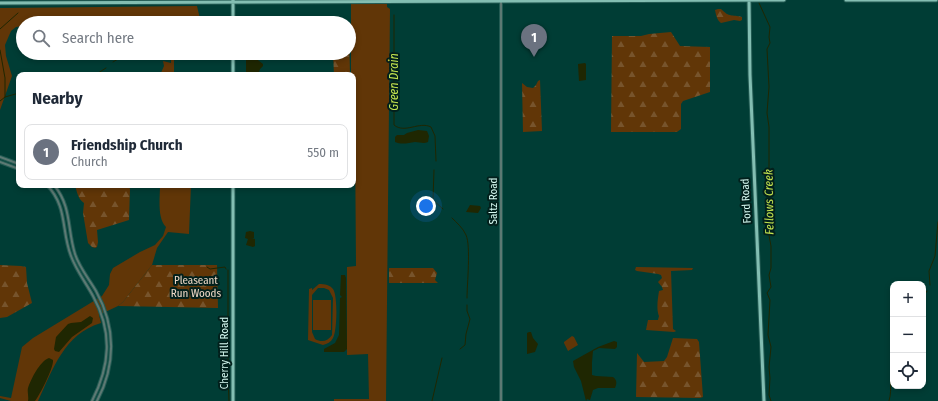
<!DOCTYPE html>
<html lang="en">
<head>
<meta charset="utf-8">
<style>
  body { margin:0; font-family:"Fira Sans Condensed",sans-serif; background:#f6f6f7; color:#1f2937 }
  .controls { position:absolute; right:12px; bottom:12px; display:grid; overflow:hidden; border-radius:8px; box-shadow:0 2px 6px #0003 }
  .controls button { width:36px; height:36px; display:grid; place-items:center; padding:0; border:0; border-bottom:1px solid #e0e1e3; background:#fff; color:#1f2937; font:20px sans-serif }
  .you { position:absolute; left:426px; top:206px; width:14px; height:14px; margin:-10px; border:3px solid #fff; border-radius:50%; background:#1a73e8; box-shadow:0 0 0 6px #1a73e833 }
  .badge { display:grid; place-items:center; width:26px; height:26px; border-radius:50%; background:#7c3aed; color:#fff; font-size:13px; font-weight:700 }
  .pin { position:absolute; translate:-50% -33px; filter:drop-shadow(0 1px 2px #0008) }
  .pin::after { content:''; position:absolute; top:21px; width:14px; height:12px; background:inherit; clip-path:polygon(0 0,100% 0,50% 100%) }
  .list { margin:0; padding:0; list-style:none }
  h2 { display:flex; justify-content:space-between; align-items:center; height:52px; margin:0; padding:0 16px; font-size:17px }
  h2 small { font-size:13px; font-weight:400; color:#747a83 }
  .list li { display:grid; grid-template-columns:26px 1fr auto; gap:12px; align-items:center; box-sizing:border-box; height:56px; margin:0 8px 8px; padding:0 8px; border:1px solid #e0e1e3; border-radius:8px }
  .list b { display:block; font-size:15px; white-space:nowrap }
  .list p { margin:0; font-size:13px; white-space:nowrap; color:#747a83 }
  .list em { font-size:13px; font-style:normal; color:#747a83 }
  .icon { flex:none; width:22px; height:22px; fill:none; stroke:currentColor; stroke-width:2; stroke-linecap:round; stroke-linejoin:round }
  .map { position:relative; flex:none; width:938px; height:401px; overflow:hidden }
  .search { position:absolute; background:#fff; box-shadow:0 2px 6px #0003; left:16px; top:16px; width:340px; height:44px; display:flex; align-items:center; gap:10px; box-sizing:border-box; padding:0 14px; border-radius:22px; color:#747a83; font-size:15px }
  .panel { position:absolute; background:#fff; box-shadow:0 2px 6px #0003; left:16px; top:72px; width:340px; height:116px; border-radius:8px }
  .map>svg:first-child { display:block }
  .green { fill:#613607; fill-rule:evenodd }
  .forest { fill:url(#forest-firs) }
  .water { fill:#1f2702 }
  .lines { fill:none; stroke-linecap:round; stroke-linejoin:round }
  .stream { stroke:#1f2702; stroke-width:1 }
  .minor-casing { stroke:#235b53; stroke-width:4 }
  .major-casing { stroke:#235b53; stroke-width:5 }
  .minor { stroke:#5d7973; stroke-width:2 }
  .major { stroke:#83beb2; stroke-width:3 }
  .labels { text-anchor:middle; dominant-baseline:central; stroke-width:4; stroke-linejoin:round; paint-order:stroke }
  .street-label { font-size:11px; fill:#d8fbf3; stroke:#02201c }
  .park-label { font-size:11px; fill:#f0d9c7; stroke:#02201c }
  .water-label { font-size:12px; font-style:italic; fill:#c3e34f; stroke:#02201c }
</style>
</head>
<body>
<div class="map">
<svg width="938" height="401" viewBox="0 0 938 401">
  <defs>
    <pattern id="forest-firs" width="22" height="20" patternUnits="userSpaceOnUse"><rect width="22" height="20" fill="#613607"/><path d="M5 1l3.5 6h-7zM16 11l3.5 6h-7z" fill="#77542c"/></pattern>
  </defs>
  <rect width="100%" height="100%" fill="#003d35"/>
  <path class="green" d="M351,0H387V7L390,9L386,401H334V399H369L368,354L347,355V267L356,266L355,134L353,133V75H351Z
    M197,6L201,23H23V26L16,27L11,31L5,45L6,56L12,76L0,110V8Z
    M171,53H174V75H160L164,66L163,61L171,63Z
    M160,185H191L189,234L168,232L157,248L152,265L123,302L118,306L99,315L101,323C64,334 53,369 38,401H11L0,398V396L11,398L22,347L33,338L102,296L109,285L110,274L113,268L140,252L155,245L163,236L166,227C157,218 160,198 160,185Z
    M319,284C325,284 330,285 333,289C338,296 337,332 333,338C331,342 327,344 323,345L308,340L309,289L312,288V290ZM318,288H324L329,290L333,298L332,335C328,341 322,343 315,339L312,332V295Z
    M313,300H331V330H313Z
    M572,336L574,337L578,345L568,351L564,343V342Z"/>
  <path class="forest" d="M718,9H721C730,18 731,14 742,17V20L740,21L734,20L721,23C717,20 716,15 715,10Z
    M349,29L350,75H334L333,53H349Z
    M671,32L680,46L710,47V92L683,101L681,104V129L677,132H611L612,36H641L649,34Z
    M540,80L542,131L523,132L522,83L527,87L533,88L536,85L538,81Z
    M75,185H128L130,189L129,220L97,230L98,242L97,247L95,248L92,247L88,243L83,213L84,203C78,199 77,192 75,185Z
    M0,265L21,266L26,267L27,283L32,303L7,317L0,318Z
    M152,265H217L218,308L118,306L123,302Z
    M636,267L693,268L692,270L671,271L673,329L676,331L674,332L646,330L648,320H658L659,316C656,309 658,298 659,291L663,290L662,287L658,282L662,278L661,275L658,274L637,271L635,270Z
    M389,268H433L437,273L435,280L438,283H389Z
    M673,338L697,339L699,342L703,397L700,398L636,397L637,353L644,362L664,361L667,357Z"/>
  <path class="water" d="M246,53H249L251,56L254,57L263,64V66L260,69L258,75H246Z
    M585,63L586,64V80L579,81L578,64Z
    M418,130L427,131L429,136L428,142C423,144 420,142 415,142C408,143 402,145 395,142V137L397,135H404L407,133Z
    M470,205L480,206L481,208L478,213L466,212Z
    M250,231L254,232V238H252L255,239V246L253,247L246,245L248,239L245,238L246,232Z
    M341,275H345L346,278L347,349L344,352H324V349L335,343L339,335L340,298L342,297L340,295Z
    M90,316L93,318L92,323L72,337L59,352L55,351L54,349L56,337L68,324L71,323L81,322Z
    M529,332H531L533,338L538,344L535,352L527,354V333Z
    M614,341L617,342V347L615,349L599,348L593,351L592,362V375L596,376L613,377C617,380 617,383 615,388H598L593,390L590,400L587,399L586,401L581,381L574,367L573,361L598,347Z
    M49,358L53,360C54,367 40,395 35,401H28C29,397 27,392 28,388C31,379 40,361 49,358Z"/>
  <g class="lines">
    <path class="stream" d="M759,3L770,27L769,37L770,43L767,49L769,87L767,113L769,127V209L767,225L771,246V268L769,275L771,287L767,293L770,300L768,335L771,347L769,367L770,378L769,395L771,401
      M394,15V125C405,134 419,121 431,127L435,136L436,161
      M195,23L225,17
      M0,29L18,13
      M0,50L5,78V97
      M113,62L128,53
      M95,75L106,68
      M0,101L5,97L19,93
      M434,170L433,200L443,209
      M452,218C457,223 463,228 466,235C471,246 467,284 467,298
      M207,267L210,269L225,267L226,269
      M930,285L929,271L935,256L938,222
      M923,297L927,291
      M460,349L465,345L466,334L470,319L467,311V305
      M228,360V270
      M228,374L229,401
      M432,401L442,358
      M889,401C893,388 888,374 893,362"/>
    <g class="minor-casing">
      <path id="minor" d="M501,0V401
        M0,157L19,164
        M0,162L19,169
        M47,185C68,207 61,231 71,256C76,270 86,283 93,296C113,332 110,366 92,401
        M54,185C72,207 67,229 75,254C79,267 89,279 96,291C116,327 116,365 97,401"/>
    </g>
    <g class="major-casing">
      <path id="major" d="M233,0V23
        M749,0L750,75L764,401
        M846,0H936
        M0,3L784,0
        M233,75V53
        M233,401V185"/>
    </g>
    <use href="#minor" class="minor"/>
    <use href="#major" class="major"/>
  </g>
  <g class="labels">
    <g class="street-label">
      <text transform="translate(493 201) rotate(-90)">Saltz Road</text>
      <text transform="translate(746 201) rotate(-93)">Ford Road</text>
      <text transform="translate(224 353) rotate(-90)">Cherry Hill Road</text>
    </g>
    <g class="park-label">
      <text x="196" y="280">Pleaseant<tspan x="196" dy="13">Run Woods</tspan></text>
    </g>
    <g class="water-label">
      <text transform="translate(394 82) rotate(-90)">Green Drain</text>
      <text transform="translate(769 202) rotate(-91)">Fellows Creek</text>
    </g>
  </g>
</svg>
<div class="controls">
<button>+</button>
<button>−</button>
<button><svg class="icon" aria-label="locate" viewBox="0 0 24 24"><circle cx="12" cy="12" r="6"/><path d="M12 2v4M12 18v4M2 12h4M18 12h4"/></svg></button>
</div>
<div class="you"></div>
<div class="pin badge" style="left:534px;top:57px;background:#6b7280">1</div>
<div class="search"><svg class="icon" aria-label="search" viewBox="0 0 24 24"><circle cx="10" cy="10" r="6"/><path d="M15 15l6 6"/></svg>Search here</div>
<section class="panel">
<h2>Nearby<small></small></h2>
<ul class="list">
<li><span class="badge" style="background:#6b7280">1</span><div><b>Friendship Church</b><p>Church</p></div><em>550 m</em></li>
</ul>
</section>
</div>
</body>
</html>
